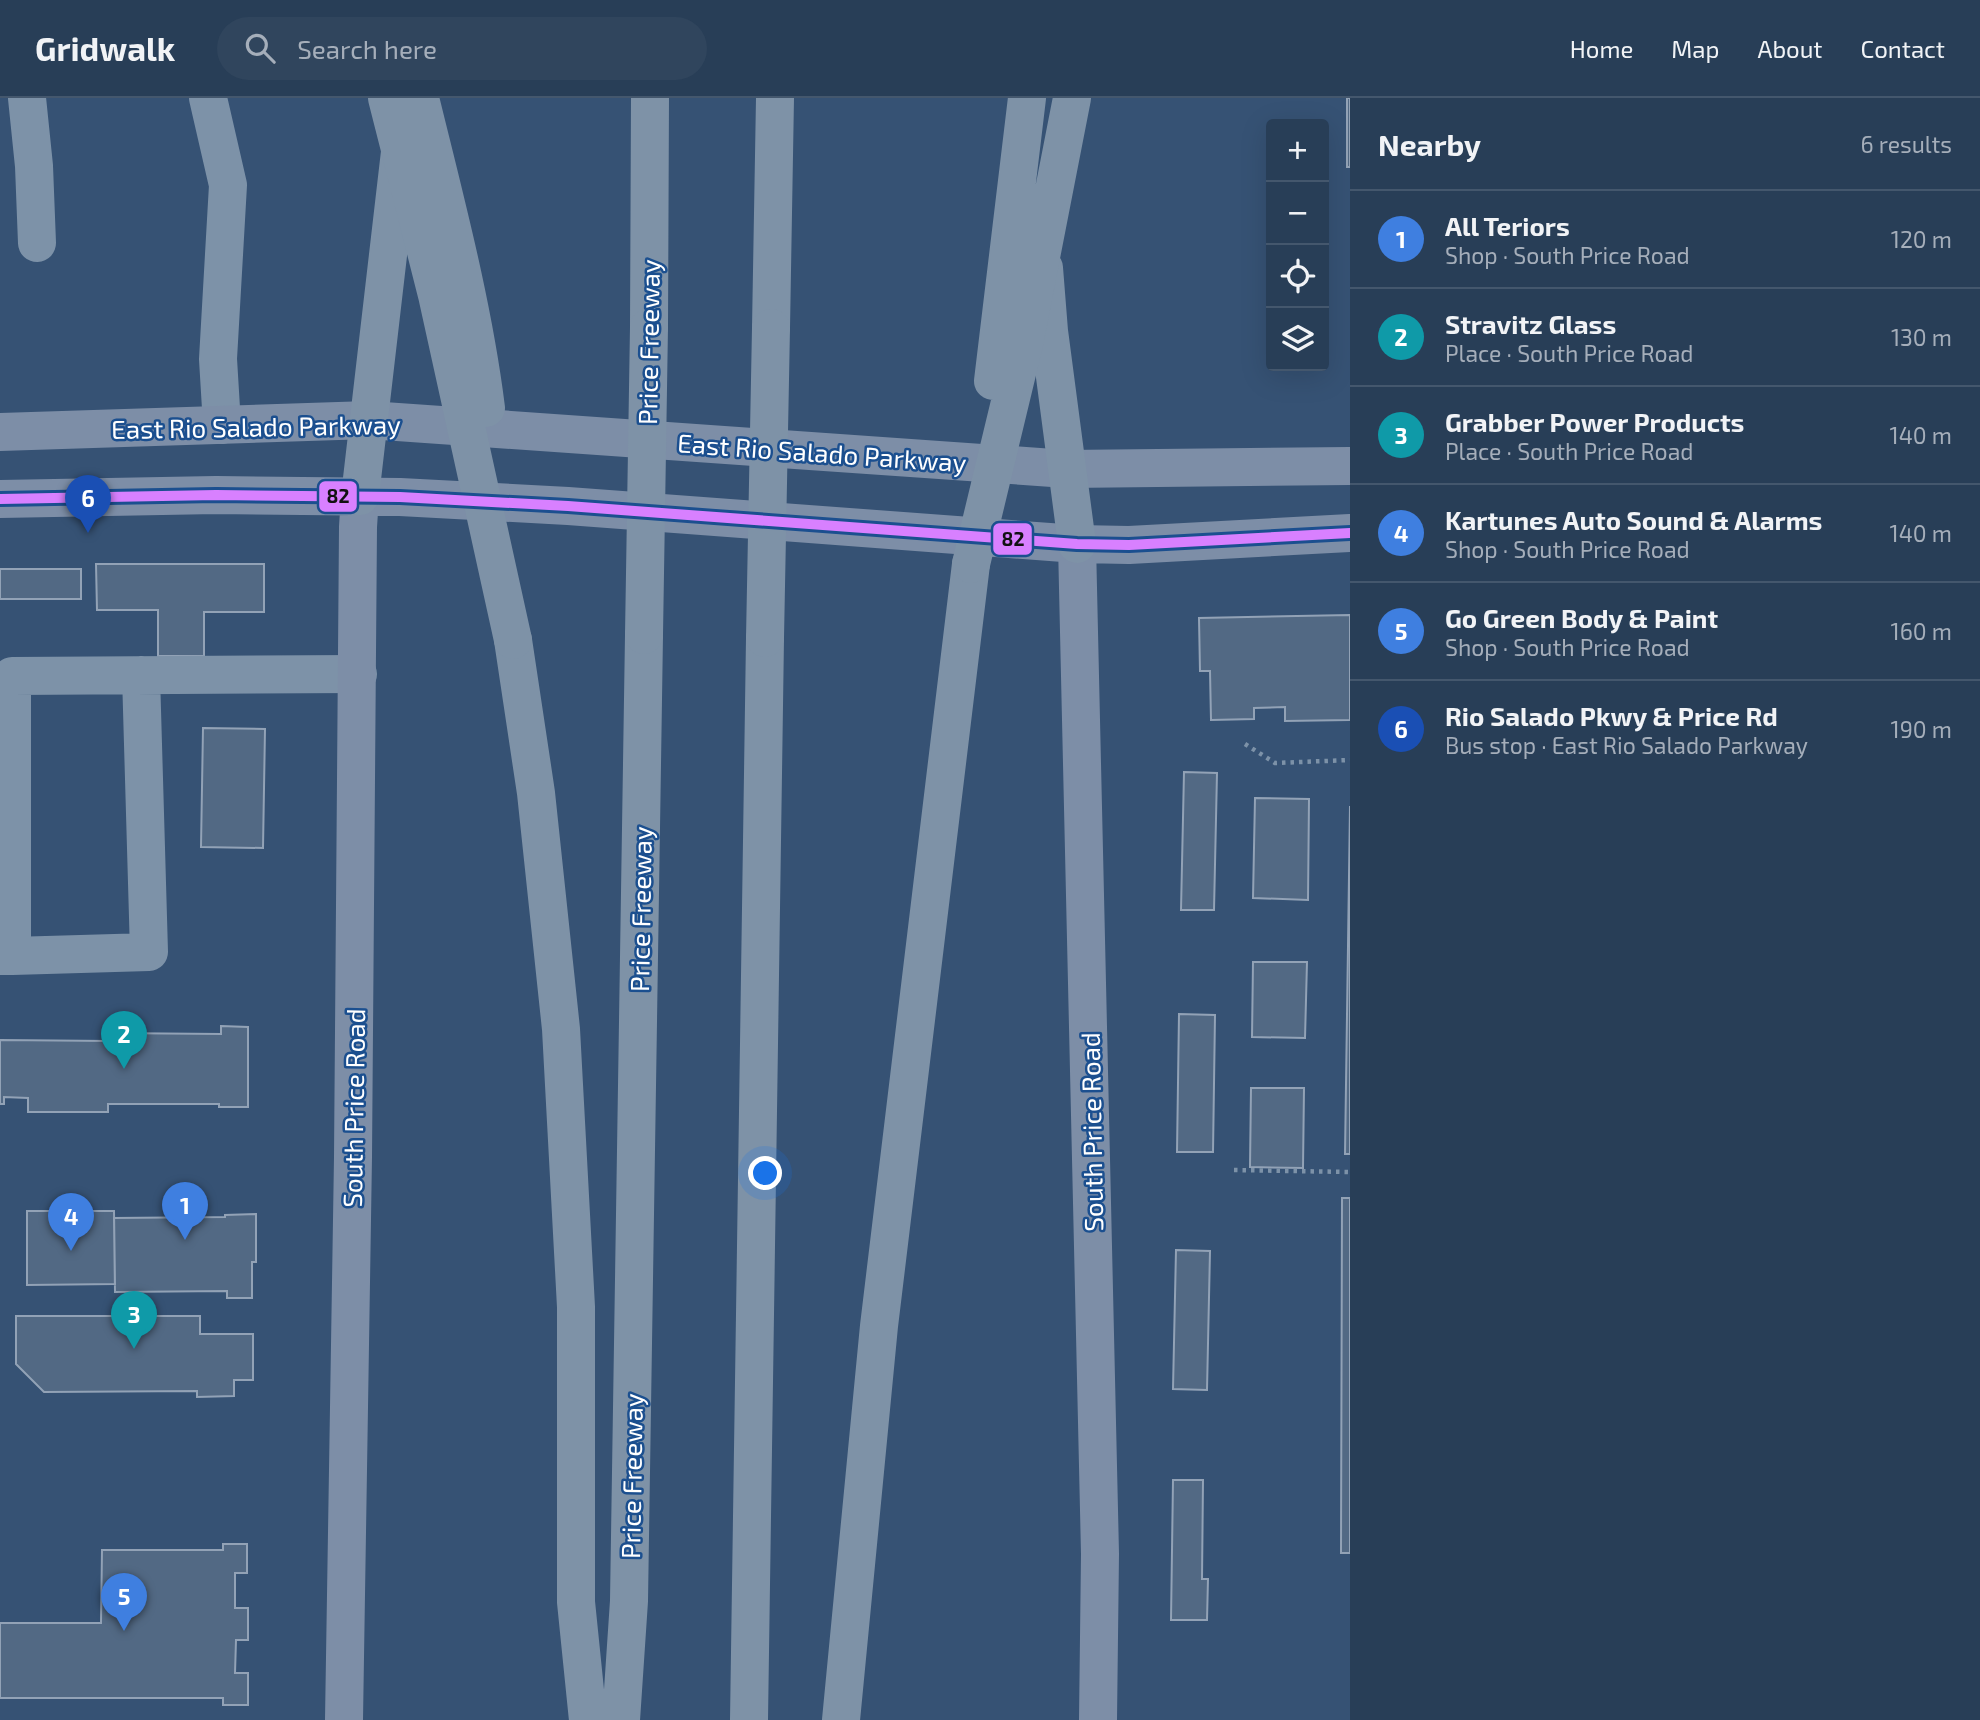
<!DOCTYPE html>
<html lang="en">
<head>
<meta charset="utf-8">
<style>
  body { margin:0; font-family:"Exo 2",sans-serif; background:#30455d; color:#f1f3f6 }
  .controls { position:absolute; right:21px; top:21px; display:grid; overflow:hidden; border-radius:7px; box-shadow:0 7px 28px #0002 }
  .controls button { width:63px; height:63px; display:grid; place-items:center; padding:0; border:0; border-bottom:2px solid #44576d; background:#283e57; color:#f1f3f6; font:35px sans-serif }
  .you { position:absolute; left:766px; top:1076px; width:24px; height:24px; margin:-18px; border:5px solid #fff; border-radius:50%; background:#1a73e8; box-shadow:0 0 0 10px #1a73e833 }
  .badge { display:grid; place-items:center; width:46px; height:46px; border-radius:50%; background:#8bbbb9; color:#fff; font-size:23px; font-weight:700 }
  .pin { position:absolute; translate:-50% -58px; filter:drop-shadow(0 2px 4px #0008) }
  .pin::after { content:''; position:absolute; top:37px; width:24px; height:21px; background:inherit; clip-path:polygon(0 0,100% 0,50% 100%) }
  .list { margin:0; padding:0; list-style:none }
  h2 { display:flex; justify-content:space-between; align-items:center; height:91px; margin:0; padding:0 28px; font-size:30px }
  h2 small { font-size:23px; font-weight:400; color:#a5aeba }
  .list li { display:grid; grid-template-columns:46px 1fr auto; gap:21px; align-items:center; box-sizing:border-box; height:98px; padding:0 28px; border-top:2px solid #44576d }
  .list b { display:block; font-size:26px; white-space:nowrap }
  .list p { margin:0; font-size:23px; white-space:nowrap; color:#a5aeba }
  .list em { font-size:23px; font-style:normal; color:#a5aeba }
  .icon { flex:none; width:38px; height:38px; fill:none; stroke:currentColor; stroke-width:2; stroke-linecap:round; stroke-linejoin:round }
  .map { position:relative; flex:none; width:1350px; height:1622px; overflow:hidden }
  header { display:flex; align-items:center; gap:42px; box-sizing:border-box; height:98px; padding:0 35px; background:#283e57; border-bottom:2px solid #44576d }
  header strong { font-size:33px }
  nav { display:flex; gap:38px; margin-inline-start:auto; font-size:24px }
  .search { width:490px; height:63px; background:#30455d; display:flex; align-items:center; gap:18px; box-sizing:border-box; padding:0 24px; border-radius:38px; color:#a5aeba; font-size:26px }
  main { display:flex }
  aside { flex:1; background:#283e57 }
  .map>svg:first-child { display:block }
  .building { fill:#526984; stroke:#92a2b6; stroke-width:2 }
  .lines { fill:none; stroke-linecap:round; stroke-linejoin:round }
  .path { stroke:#7d92a8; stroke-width:4.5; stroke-dasharray:3.5 5; stroke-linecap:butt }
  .minor { stroke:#7d92a8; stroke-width:38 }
  .major { stroke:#7d8ea7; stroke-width:38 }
  .highway { stroke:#7e92a7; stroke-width:38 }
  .highway-bridge { stroke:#7e92a7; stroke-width:38 }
  .bus-1-casing { stroke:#1b4f8f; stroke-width:16 }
  .bus-1 { stroke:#d880ff; stroke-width:10 }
  .labels { text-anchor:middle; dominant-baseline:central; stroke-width:5; stroke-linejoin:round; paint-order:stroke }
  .street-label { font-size:26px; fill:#fff; stroke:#1b4f8f }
  .line-badge { stroke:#1b4f8f; stroke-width:2.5 }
  .pale-badge-label { font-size:19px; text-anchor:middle; font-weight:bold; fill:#111 }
</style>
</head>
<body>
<header>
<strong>Gridwalk</strong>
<div class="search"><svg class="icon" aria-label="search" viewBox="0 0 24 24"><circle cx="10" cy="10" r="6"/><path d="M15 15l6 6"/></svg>Search here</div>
<nav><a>Home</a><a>Map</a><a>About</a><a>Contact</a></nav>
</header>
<main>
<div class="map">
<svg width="1350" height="1622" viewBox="0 0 1350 1622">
  <rect width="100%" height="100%" fill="#365274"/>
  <path class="building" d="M1347,0H1350V69H1347Z
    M96,466H264V514H204V558H158V512H97Z
    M0,471H81V501H0Z
    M1350,517V622L1285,623V609L1254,610V621L1211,622L1210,573H1200L1199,520Z
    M203,630L265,631L263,750L201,749Z
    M1184,674L1217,675L1214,812H1181Z
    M1255,700L1309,701L1308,802L1253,800Z
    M1350,708V1056H1345Z
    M1253,864H1307L1305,940L1252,939Z
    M1179,916L1215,917L1213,1054H1177Z
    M221,928L248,929V1009H219V1006H108V1014H28V1000L4,999V1006H0V942L109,943V935L221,936Z
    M1251,990H1304L1303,1070L1250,1069Z
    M1342,1100H1350V1455H1341Z
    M27,1113H114L115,1186L27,1187Z
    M256,1116V1164H252V1200H227V1193L115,1194L114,1120L225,1119V1117Z
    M1176,1152L1210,1153L1207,1292L1173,1291Z
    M16,1218H200V1236H253V1282H234V1298L197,1299V1293L44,1294L16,1266Z
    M1173,1382H1203L1202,1481H1208L1207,1522H1171Z
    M223,1446H247V1475H235V1510H248V1542H236L235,1575H248V1607H223V1600H0V1525H101L102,1452H223Z"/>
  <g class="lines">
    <path class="path" d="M1245,646L1275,665L1350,662
      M1234,1072L1350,1074"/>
    <path class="minor" d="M27,0L34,68L37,145
      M208,0L228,87L218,261L222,327
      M0,638H12V578L358,576
      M0,858H12V638
      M12,858L149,854L141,577"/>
    <path class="major" d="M0,334L369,322L1067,371L1350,368
      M0,401L216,397L400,399L568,408L1077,446L1129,447L1350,435
      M1077,446L1100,1456L1098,1622
      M344,1622L353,1059L358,429L360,398"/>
    <path class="highway" d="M1044,170L1049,233L1077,446
      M649,229L650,0
      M771,230L775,0
      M360,398L400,54
      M513,542L536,695L561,931L576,1209V1504L588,1622
      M621,1622L629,1503L644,537
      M749,1622L765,540
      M841,1622L879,1228L971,466"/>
    <path class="highway-bridge" d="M387,0L437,197L513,542
      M420,0C445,102 473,206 486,310
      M993,283L1027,0
      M971,466L1024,246L1072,0
      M644,537L649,229
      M765,540L771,230"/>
    <g class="bus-1-casing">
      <path id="bus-1" d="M0,401L216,397L400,399L568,408L1077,446L1129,447L1350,435"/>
    </g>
    <use href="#bus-1" class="bus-1"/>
  </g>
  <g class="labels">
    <g class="street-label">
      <text transform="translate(648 244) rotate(-89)">Price Freeway</text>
      <text transform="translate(256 328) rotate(-1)">East Rio Salado Parkway</text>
      <text transform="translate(822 354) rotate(4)">East Rio Salado Parkway</text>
      <text transform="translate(640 811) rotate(-89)">Price Freeway</text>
      <text transform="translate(353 1010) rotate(-89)">South Price Road</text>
      <text transform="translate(1091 1034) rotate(-91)">South Price Road</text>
      <text transform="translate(631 1378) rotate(-89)">Price Freeway</text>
    </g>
  </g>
  <g class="line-badge">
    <rect x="318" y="382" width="40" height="33" rx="7" fill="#d880ff"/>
    <rect x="992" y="424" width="41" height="34" rx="7" fill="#d880ff"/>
  </g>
  <g class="pale-badge-label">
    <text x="338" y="405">82</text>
    <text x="1013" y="448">82</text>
  </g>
</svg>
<div class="controls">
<button>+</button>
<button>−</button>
<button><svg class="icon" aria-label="locate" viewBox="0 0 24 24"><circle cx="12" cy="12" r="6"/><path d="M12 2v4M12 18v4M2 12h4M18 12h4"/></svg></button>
<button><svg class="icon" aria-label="layers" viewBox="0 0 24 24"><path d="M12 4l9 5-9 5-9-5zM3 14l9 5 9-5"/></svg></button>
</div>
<div class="you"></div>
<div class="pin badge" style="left:185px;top:1142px;background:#3f7fe0">1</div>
<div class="pin badge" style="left:124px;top:971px;background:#0f9aa8">2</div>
<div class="pin badge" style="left:134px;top:1251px;background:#0f9aa8">3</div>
<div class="pin badge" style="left:71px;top:1153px;background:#3f7fe0">4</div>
<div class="pin badge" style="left:124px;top:1533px;background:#3f7fe0">5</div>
<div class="pin badge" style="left:88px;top:435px;background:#1a4fb4">6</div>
</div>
<aside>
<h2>Nearby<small>6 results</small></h2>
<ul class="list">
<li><span class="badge" style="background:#3f7fe0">1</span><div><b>All Teriors</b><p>Shop · South Price Road</p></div><em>120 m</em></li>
<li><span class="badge" style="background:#0f9aa8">2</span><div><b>Stravitz Glass</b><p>Place · South Price Road</p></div><em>130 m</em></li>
<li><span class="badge" style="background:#0f9aa8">3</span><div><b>Grabber Power Products</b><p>Place · South Price Road</p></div><em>140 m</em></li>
<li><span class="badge" style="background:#3f7fe0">4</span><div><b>Kartunes Auto Sound &amp; Alarms</b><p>Shop · South Price Road</p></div><em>140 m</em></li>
<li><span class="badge" style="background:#3f7fe0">5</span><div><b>Go Green Body &amp; Paint</b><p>Shop · South Price Road</p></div><em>160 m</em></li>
<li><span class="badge" style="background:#1a4fb4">6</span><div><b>Rio Salado Pkwy &amp; Price Rd</b><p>Bus stop · East Rio Salado Parkway</p></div><em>190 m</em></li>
</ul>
</aside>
</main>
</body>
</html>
